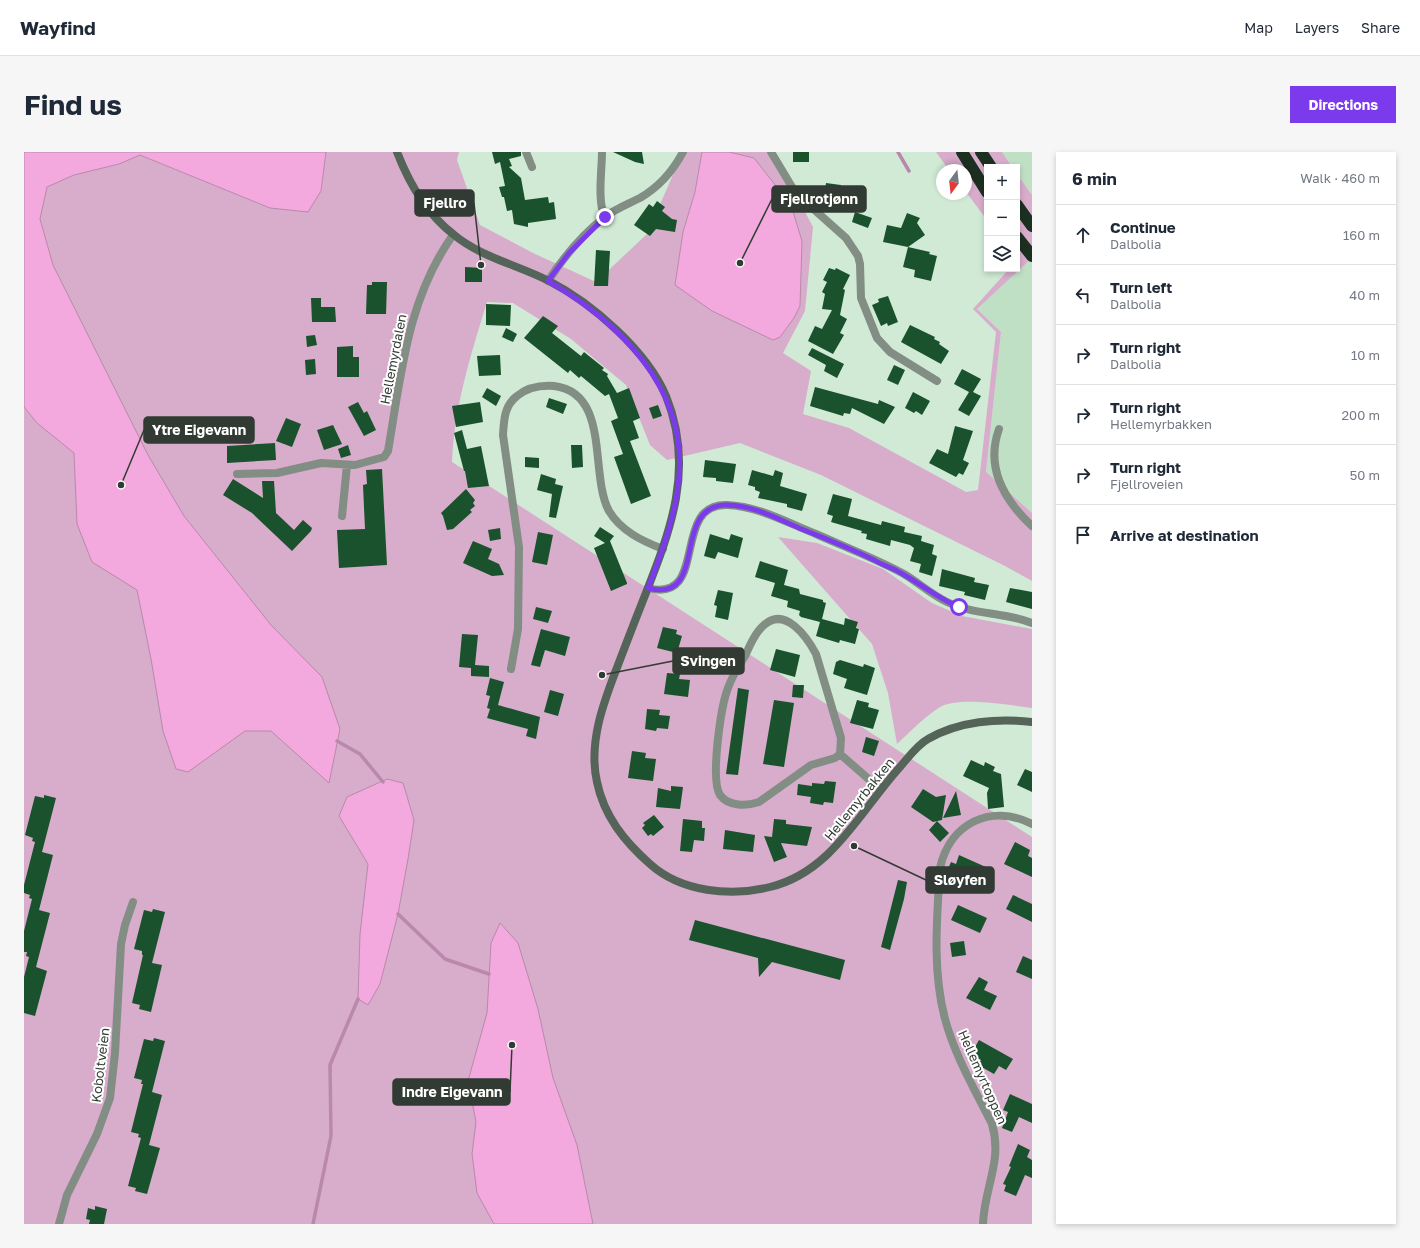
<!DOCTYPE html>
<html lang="en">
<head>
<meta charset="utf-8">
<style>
  body { margin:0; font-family:"Golos Text",sans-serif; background:#f6f6f7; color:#1f2937 }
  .controls { position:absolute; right:12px; top:12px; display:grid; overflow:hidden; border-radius:0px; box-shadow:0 2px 6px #0003 }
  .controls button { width:36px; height:36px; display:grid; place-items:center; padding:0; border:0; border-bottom:1px solid #e0e1e3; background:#fff; color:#1f2937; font:20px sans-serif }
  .compass { position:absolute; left:912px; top:12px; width:36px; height:36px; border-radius:50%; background:#fff; box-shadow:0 2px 6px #0003; rotate:195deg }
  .stop { position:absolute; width:12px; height:12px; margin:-9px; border:3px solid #7c3aed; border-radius:50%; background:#fff }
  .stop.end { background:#7c3aed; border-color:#fff; box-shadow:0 1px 4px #0008 }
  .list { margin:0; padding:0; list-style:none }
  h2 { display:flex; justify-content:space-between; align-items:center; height:52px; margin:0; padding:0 16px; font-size:17px }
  h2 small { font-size:13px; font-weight:400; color:#747a83 }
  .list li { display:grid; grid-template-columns:26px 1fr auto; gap:12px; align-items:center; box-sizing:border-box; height:60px; padding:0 16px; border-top:1px solid #e0e1e3 }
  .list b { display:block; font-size:15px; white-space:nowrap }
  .list p { margin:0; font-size:13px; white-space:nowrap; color:#747a83 }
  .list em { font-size:13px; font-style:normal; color:#747a83 }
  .icon { flex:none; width:22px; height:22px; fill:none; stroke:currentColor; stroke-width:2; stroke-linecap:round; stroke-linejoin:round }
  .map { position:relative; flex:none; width:1008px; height:1072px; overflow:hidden; border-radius:0px }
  header { display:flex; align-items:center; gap:24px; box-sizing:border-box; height:56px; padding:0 20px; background:#fff; border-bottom:1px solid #e0e1e3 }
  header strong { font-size:19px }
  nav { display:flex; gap:22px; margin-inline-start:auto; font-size:14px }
  .intro { display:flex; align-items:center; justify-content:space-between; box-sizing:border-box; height:96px; padding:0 24px }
  h1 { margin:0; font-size:28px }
  .button { padding:10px 18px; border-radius:0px; background:#7c3aed; color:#fff; font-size:14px; font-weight:700 }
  main { display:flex; gap:24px; padding:0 24px }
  aside { flex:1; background:#fff; border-radius:0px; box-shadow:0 2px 6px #0003 }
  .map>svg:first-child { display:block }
  .built { fill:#c0e0c6 }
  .green { fill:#d8accb }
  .water { fill:#f3a9de; stroke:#b988ab }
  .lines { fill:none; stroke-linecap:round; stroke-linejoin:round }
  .stream { stroke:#b988ab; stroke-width:3.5 }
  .building { fill:#19522c }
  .street { stroke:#828d84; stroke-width:8 }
  .secondary { stroke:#556458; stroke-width:8 }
  .highway { stroke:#1c3021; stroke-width:12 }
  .route { stroke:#7c3aed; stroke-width:5 }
  .labels { text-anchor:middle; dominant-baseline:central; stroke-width:4; stroke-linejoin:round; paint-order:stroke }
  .street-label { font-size:13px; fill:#313b33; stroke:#fff }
  .leader { fill:none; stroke:#313b33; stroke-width:1.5 }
  .callout-dot { fill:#313b33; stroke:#fff; stroke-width:1.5 }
  .callout { fill:#313b33; stroke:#313b33; stroke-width:1.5 }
  .callout-label { font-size:14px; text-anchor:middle; font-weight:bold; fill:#fff }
</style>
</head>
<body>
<header>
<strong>Wayfind</strong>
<nav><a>Map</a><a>Layers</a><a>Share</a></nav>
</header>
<div class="intro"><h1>Find us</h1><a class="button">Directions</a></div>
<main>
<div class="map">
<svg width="1008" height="1072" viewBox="0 0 1008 1072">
  <rect width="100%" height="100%" fill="#d0ead5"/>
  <path class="built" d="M978,0H1008V43L993,22V15H988Z
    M1008,106V361L962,321L977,180L953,157Z"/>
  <path class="green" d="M302,0H435L433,8L456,73L509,101L572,130L623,82L659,0H678L671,40L659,80L651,133L730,6L705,0H745L755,11L789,75L781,159L759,201L787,219L779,262L825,276L942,340L954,338L972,180L949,157L985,117H993V22L1008,43V106L953,157L977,180L962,320L1008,361V429L981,414L797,323L716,291L643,308L626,293L602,233L547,187L489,151L463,150C447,202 430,255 428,310L1008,685V1072H0V35L20,47L22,35L50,23L95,12L116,3L246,56L297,39Z
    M912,0H978L988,15H963V68L942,40V18H925Z
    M754,385L793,391L859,417L908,451L938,464L1008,477V556C986,553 934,544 916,555C900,565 887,579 873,592L864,541L848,492Z"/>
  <path class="water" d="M0,0H302L297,39L284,60L246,56L116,3L95,12L50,23L23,35L16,67L29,113L124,303L160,364L247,473L298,525L316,577L305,631L247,579H221L164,620L152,617L139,579L127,507L113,438L68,410L53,372L50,301L13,271L0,255Z
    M678,0H705L730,6L767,53L778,89L776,154L770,166L756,185L749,188L688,159L651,133L659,80L671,40Z
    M363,627L379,631L390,668L384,707L374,762L356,832L344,853L334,847L336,782L344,712L315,664L323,645Z
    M476,771L494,791L514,857L529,926L553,993L569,1072H470L453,1041L448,1002L452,970L444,929L463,861L467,791Z"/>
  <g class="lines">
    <path class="stream" d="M874,0L885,19
      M313,589L336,602L359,630
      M374,762L421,807L465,822
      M289,1072L307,984L306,913L334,847"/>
  </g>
  <path class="building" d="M468,0H497V4L485,7L488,14L485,15L497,26L501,48L524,45L525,51L530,50L532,67L504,71V75L490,72L488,58L483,59L480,45H478L475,35L481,34L476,10L471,12Z
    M589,0H618L620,12L611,10Z
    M769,0H785V10H769Z
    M802,31L817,33L815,48L800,46Z
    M633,49L641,55L638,59L648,67L653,68L651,80L632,77L626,84L610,73L625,52L629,55Z
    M831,60L848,66L844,76L828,70Z
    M883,61L896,66L893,71L901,83L884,95L906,100L905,102L913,104L907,129L890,125L891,118L879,115L884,95L859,90L863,73L877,76Z
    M572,98L586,99L584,134H570Z
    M441,115L458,116V130H441Z
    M805,116L811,118L812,116L826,123L819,137L821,138L816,163L823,167L816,181L820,183L809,202L784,189L791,174L798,177L808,158L798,157L801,142L798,140L803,130L799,128Z
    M348,130H363L362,162H342L343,133H348Z
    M864,144L874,170L864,174L863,171L857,174L848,153L855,150L854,147Z
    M287,146H297V155H311L312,170H288Z
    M462,152L487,153L486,174L462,173Z
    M519,164L534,174L528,181L557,204L560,200L580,216L578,218L584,222L583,224L593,241L605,236L616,266L609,269L615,286L606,289L627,344L607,352L590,305L599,302L587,269L594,266L585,242L581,244L557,224L555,226L546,218L544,221L500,186Z
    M886,173L911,185L910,187L916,190L915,192L925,199L917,212L877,190Z
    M482,176L493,182L489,190L478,185Z
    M291,183L293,193L283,195L282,184Z
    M329,194V205H335V225H313V195Z
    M788,196L820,212L813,226L800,219L802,213L784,203Z
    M476,203L477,223L455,224L453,204Z
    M291,207L292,222L282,223L281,208Z
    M870,213L881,218L874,233L863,228Z
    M938,217L957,227L949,240L957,244L945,264L934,258L945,240L930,232Z
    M791,235L854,252L855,248L871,255L860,272L828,256L826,262L820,261L819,264L786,254Z
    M463,236L477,244L472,254L458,245Z
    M889,240L906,249L898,263L892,259L890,261L881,256Z
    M525,246L543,252L539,262L522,255Z
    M334,250L340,261L343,259L352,278L340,284L324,255Z
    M456,250L459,270L432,275L428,254Z
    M634,253L638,264L629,267L625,256Z
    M262,266L277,272L268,295L252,289Z
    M309,273L318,292L300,298L293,278Z
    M931,274L949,279L939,308L945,311L939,323L935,321L932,325L905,311L913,297L924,302Z
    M438,278L443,297L457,294L465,334L444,336L441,319H440L430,281Z
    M251,291L252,308L203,311V294Z
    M324,293L327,303L317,306L314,297Z
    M547,293H558L559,315L548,316Z
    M501,305L515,306V316L501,315Z
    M681,308L712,312L709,331L692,329V326L679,325Z
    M358,317L363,413L315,416L313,378L341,377L339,333L343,332L342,318Z
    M728,318L749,324L751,318L759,321L756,334L783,342L778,359L763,355V352L734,346L736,340L731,338V335L724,333Z
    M517,322L532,327L531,332L539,334L532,366L525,365L528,342L513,338Z
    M209,327L239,346L238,329H250L252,361L270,378L279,368L288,376L287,379L268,399L228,361L199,343Z
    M442,337L451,348L449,351L451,354L446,358L448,360L429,377L423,378L419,364L417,361Z
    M809,342L828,347L824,364L857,373L858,369L881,375L880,380L898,384L897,389L910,393L908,402L913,404L908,424L895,420L897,412L886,409L890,396L886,393L867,388L866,394L842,387L843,382L837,381L838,379L807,370L809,364L803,362Z
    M576,375L590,384L586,389L603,431V432L587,439L570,396L581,391L570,384Z
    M476,376L477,387L466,389L464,378Z
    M514,380L529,383L523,413L508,410Z
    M686,382L705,388L707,382L719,386L714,406L694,400L691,407L680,404Z
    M449,389L468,397L464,407L475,412L480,423L468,424L439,411Z
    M736,409L764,418L760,433L775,437L776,442L799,448V450L802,451L798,467L820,473L821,466L834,470L832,476L835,477L831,492L816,488L815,491L792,484L796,470L777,465L775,463L776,459L763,455L764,449L747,444L751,431L731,425Z
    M918,417L951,426L950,430L965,433L961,448L940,443L941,440L915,434Z
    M986,436L1008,440V457L982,450Z
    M694,438L709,441L704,468L691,465L693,454L690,453Z
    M512,455L528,459L524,471L509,467Z
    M639,475L653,478L652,482L658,484L653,501L633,496Z
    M517,477L546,485L541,504L521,498L516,515L507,513Z
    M438,482L454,483L451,513L465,514V525L447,524V516L435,515Z
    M752,497L776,503L771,525L746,518Z
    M816,508L839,515L840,512L851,516L843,543L820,536L823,527L809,522L812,510Z
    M643,521L656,522L655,527L666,528L664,545L640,542Z
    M466,526L480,530L474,553L516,565L512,587L502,584L504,577L463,566L466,557L463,556L466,544L462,543Z
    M769,533H780L779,546L768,545Z
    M714,536L725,538L714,623L702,622Z
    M526,538L540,542L534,564L520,560Z
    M750,548L770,551L760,615L739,612Z
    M833,548L845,551L844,555L855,558L849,577L826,571Z
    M623,557L636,558L635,563L646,564L644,577L633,576L632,579L621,577Z
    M842,585L855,589L850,604L838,600Z
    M608,599L622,601L621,606L632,607L629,629L604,626Z
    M947,608L960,614L961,610L971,615L969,619L977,622L980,655L964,657L963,641L965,636L939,624Z
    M1001,617L1008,620V640L993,633Z
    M801,629L812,630L809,651L800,650L799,653L786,651L787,645L773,643L774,632L788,634V631L800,632Z
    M647,634L659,635L656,657L632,655L634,636L647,639Z
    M899,637L912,645L922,643L918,668L909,670L887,655Z
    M932,639L937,663L919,666Z
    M20,643L32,646L18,700L29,703L15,758L26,761L12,815L23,819L11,864L0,861V825L5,805L2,804L3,800H0V779L8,747L5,746L6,743L0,741V733L11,690L8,689L9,686L1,683L11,644L20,646Z
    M630,663L640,675L629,684L627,682L624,684L618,676L621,673L619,671Z
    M659,667L678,669V676H681L680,689L670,688L668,700L656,699Z
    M750,667L762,668V672L788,675L783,694L757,691L763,705L750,710L740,684L748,685Z
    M913,669L925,681L916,690L905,678Z
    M701,678L731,683L729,700L699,697Z
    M991,690L1006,698L1004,704L1008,706V725L980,712Z
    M935,703L964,716L960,724L964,726L957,741L946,736L948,731L923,719L927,710L932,712Z
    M874,728L883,730L880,747L866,798L857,795Z
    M989,743L1008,752V770L982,757Z
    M934,753L963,766L956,781L927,768Z
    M129,757L141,760L128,811L138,813L127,860L115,857L116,853L108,851L119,803H118V799L110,797L120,758L128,760Z
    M671,768L821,808L816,828L748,810L735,825L734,806L665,788Z
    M940,789L942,803L928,805L926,791Z
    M999,804L1008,808V827L992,820Z
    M955,825L964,830L960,838L973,844L966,858L942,846Z
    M130,886L141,889L128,940L138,943L125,993L136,996L123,1042L111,1039L112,1036L104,1034L117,986L114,985L115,982L107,980L119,932H117L118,928L110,926L120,887L129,889Z
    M955,888L989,907L982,918L975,914L970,922L954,913L957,908L947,902Z
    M986,942L1008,952V971L995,965L988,980L978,976L984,960L979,958Z
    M994,992L1006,998L1003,1005L1008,1008V1026L1001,1023L992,1044L980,1039L982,1033L979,1032L987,1015L985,1014Z
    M71,1054L83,1057L80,1072H65L66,1068L62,1067L64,1056L71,1058Z"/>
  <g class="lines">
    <path class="street" d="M502,0L508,15
      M578,0C578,17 573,51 581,65
      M747,0L768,35L785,53L822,86L834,104L836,112L837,146L853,186L866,200L913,229
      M524,129C539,106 559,82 581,65C591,57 604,52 616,46C635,35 649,19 659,0
      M975,277C961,316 980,348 1008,374
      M213,322L253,321L297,311L331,313L360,305L364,299C377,224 383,147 429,83
      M318,364L323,313
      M624,436C686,452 646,351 703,353C734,354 764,371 792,382C821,395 853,407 880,422C895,431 908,443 923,450C950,463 981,460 1008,471
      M487,517L494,477L495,395L479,283C480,268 480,254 493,244C504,235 516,233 530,234C587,241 565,322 585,359C597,379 618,389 639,397
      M816,602L811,606L787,613L735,650C723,654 705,655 696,643C686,627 697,554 704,536C708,524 715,514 721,504C726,493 731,481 740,473C761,454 783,485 792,502L817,586L816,602L848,630L858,636
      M35,1072L43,1043L73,982L86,946L91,901L97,792L101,773L109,750
      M959,1072C960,1036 979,1009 968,972C951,938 931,904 921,867C908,818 913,765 916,716C926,671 967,651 1008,672"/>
    <path class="secondary" d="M373,0C385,31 402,61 429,82C456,105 494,113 525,129C568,151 623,199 642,244C672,318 645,382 618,451C610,471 602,492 594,513C580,549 564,590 573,630C580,664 600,689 626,712C657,740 707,745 746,735C808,720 836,659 876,615C884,606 893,593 904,587C935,569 974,566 1008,570"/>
    <path class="highway" d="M938,0L963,40
      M957,0L967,15
      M993,53L1008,74
      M993,85L1008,104"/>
  </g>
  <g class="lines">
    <path class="route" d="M581,65L545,101L524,129C595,170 663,236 655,325C652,363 638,400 624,436C685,452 647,356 700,353C726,352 752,366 775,376C800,386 826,396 850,408C858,413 867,415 875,420C896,431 913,446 935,455"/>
  </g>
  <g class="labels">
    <g class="street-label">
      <text transform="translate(369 207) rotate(-79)">Hellemyrdalen</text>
      <text transform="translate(835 647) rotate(-51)">Hellemyrbakken</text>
      <text transform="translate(76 913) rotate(-83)">Koboltveien</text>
      <text transform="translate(959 925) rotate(66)">Hellemyrtoppen</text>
    </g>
  </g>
  <path class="leader" d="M716 111L748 47M457 113L450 51M97 333L120 278M578 523L649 509M830 694L902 728M488 893L486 940"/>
  <g class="callout-dot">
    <circle cx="716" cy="111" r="4"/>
    <circle cx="457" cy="113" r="4"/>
    <circle cx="97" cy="333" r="4"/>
    <circle cx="578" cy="523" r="4"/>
    <circle cx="830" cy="694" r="4"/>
    <circle cx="488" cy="893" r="4"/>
  </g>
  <g class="callout">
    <rect x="748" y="34" width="94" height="26" rx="4"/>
    <rect x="391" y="38" width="59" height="26" rx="4"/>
    <rect x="120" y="265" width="110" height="26" rx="4"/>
    <rect x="649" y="496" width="71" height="26" rx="4"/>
    <rect x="902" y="715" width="68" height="26" rx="4"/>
    <rect x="369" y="927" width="117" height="26" rx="4"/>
  </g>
  <g class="callout-label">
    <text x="795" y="52">Fjellrotjønn</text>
    <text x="421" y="56">Fjellro</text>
    <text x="175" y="283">Ytre Eigevann</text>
    <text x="684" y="514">Svingen</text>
    <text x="936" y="733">Sløyfen</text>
    <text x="428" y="945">Indre Eigevann</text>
  </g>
</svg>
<div class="controls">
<button>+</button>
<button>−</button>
<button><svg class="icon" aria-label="layers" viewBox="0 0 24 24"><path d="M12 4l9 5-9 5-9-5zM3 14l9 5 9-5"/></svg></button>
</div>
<svg class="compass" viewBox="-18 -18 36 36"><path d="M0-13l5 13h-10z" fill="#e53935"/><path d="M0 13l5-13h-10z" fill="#747a83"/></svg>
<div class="stop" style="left:935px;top:455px"></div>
<div class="stop end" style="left:581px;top:65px"></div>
</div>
<aside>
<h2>6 min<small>Walk · 460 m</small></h2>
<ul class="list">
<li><svg class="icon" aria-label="ahead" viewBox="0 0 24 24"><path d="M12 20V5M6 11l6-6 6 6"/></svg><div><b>Continue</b><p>Dalbolia</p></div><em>160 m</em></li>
<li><svg class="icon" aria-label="left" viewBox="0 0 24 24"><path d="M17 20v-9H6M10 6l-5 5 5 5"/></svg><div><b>Turn left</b><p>Dalbolia</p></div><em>40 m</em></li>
<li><svg class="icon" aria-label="right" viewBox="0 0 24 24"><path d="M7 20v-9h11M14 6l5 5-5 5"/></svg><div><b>Turn right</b><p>Dalbolia</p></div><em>10 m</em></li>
<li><svg class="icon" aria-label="right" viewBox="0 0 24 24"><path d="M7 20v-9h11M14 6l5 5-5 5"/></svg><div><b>Turn right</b><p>Hellemyrbakken</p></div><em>200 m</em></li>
<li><svg class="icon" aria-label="right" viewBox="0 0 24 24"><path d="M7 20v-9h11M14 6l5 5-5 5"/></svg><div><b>Turn right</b><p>Fjellroveien</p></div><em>50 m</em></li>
<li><svg class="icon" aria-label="arrive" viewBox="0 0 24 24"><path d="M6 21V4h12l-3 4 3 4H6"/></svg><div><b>Arrive at destination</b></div></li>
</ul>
</aside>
</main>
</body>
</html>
